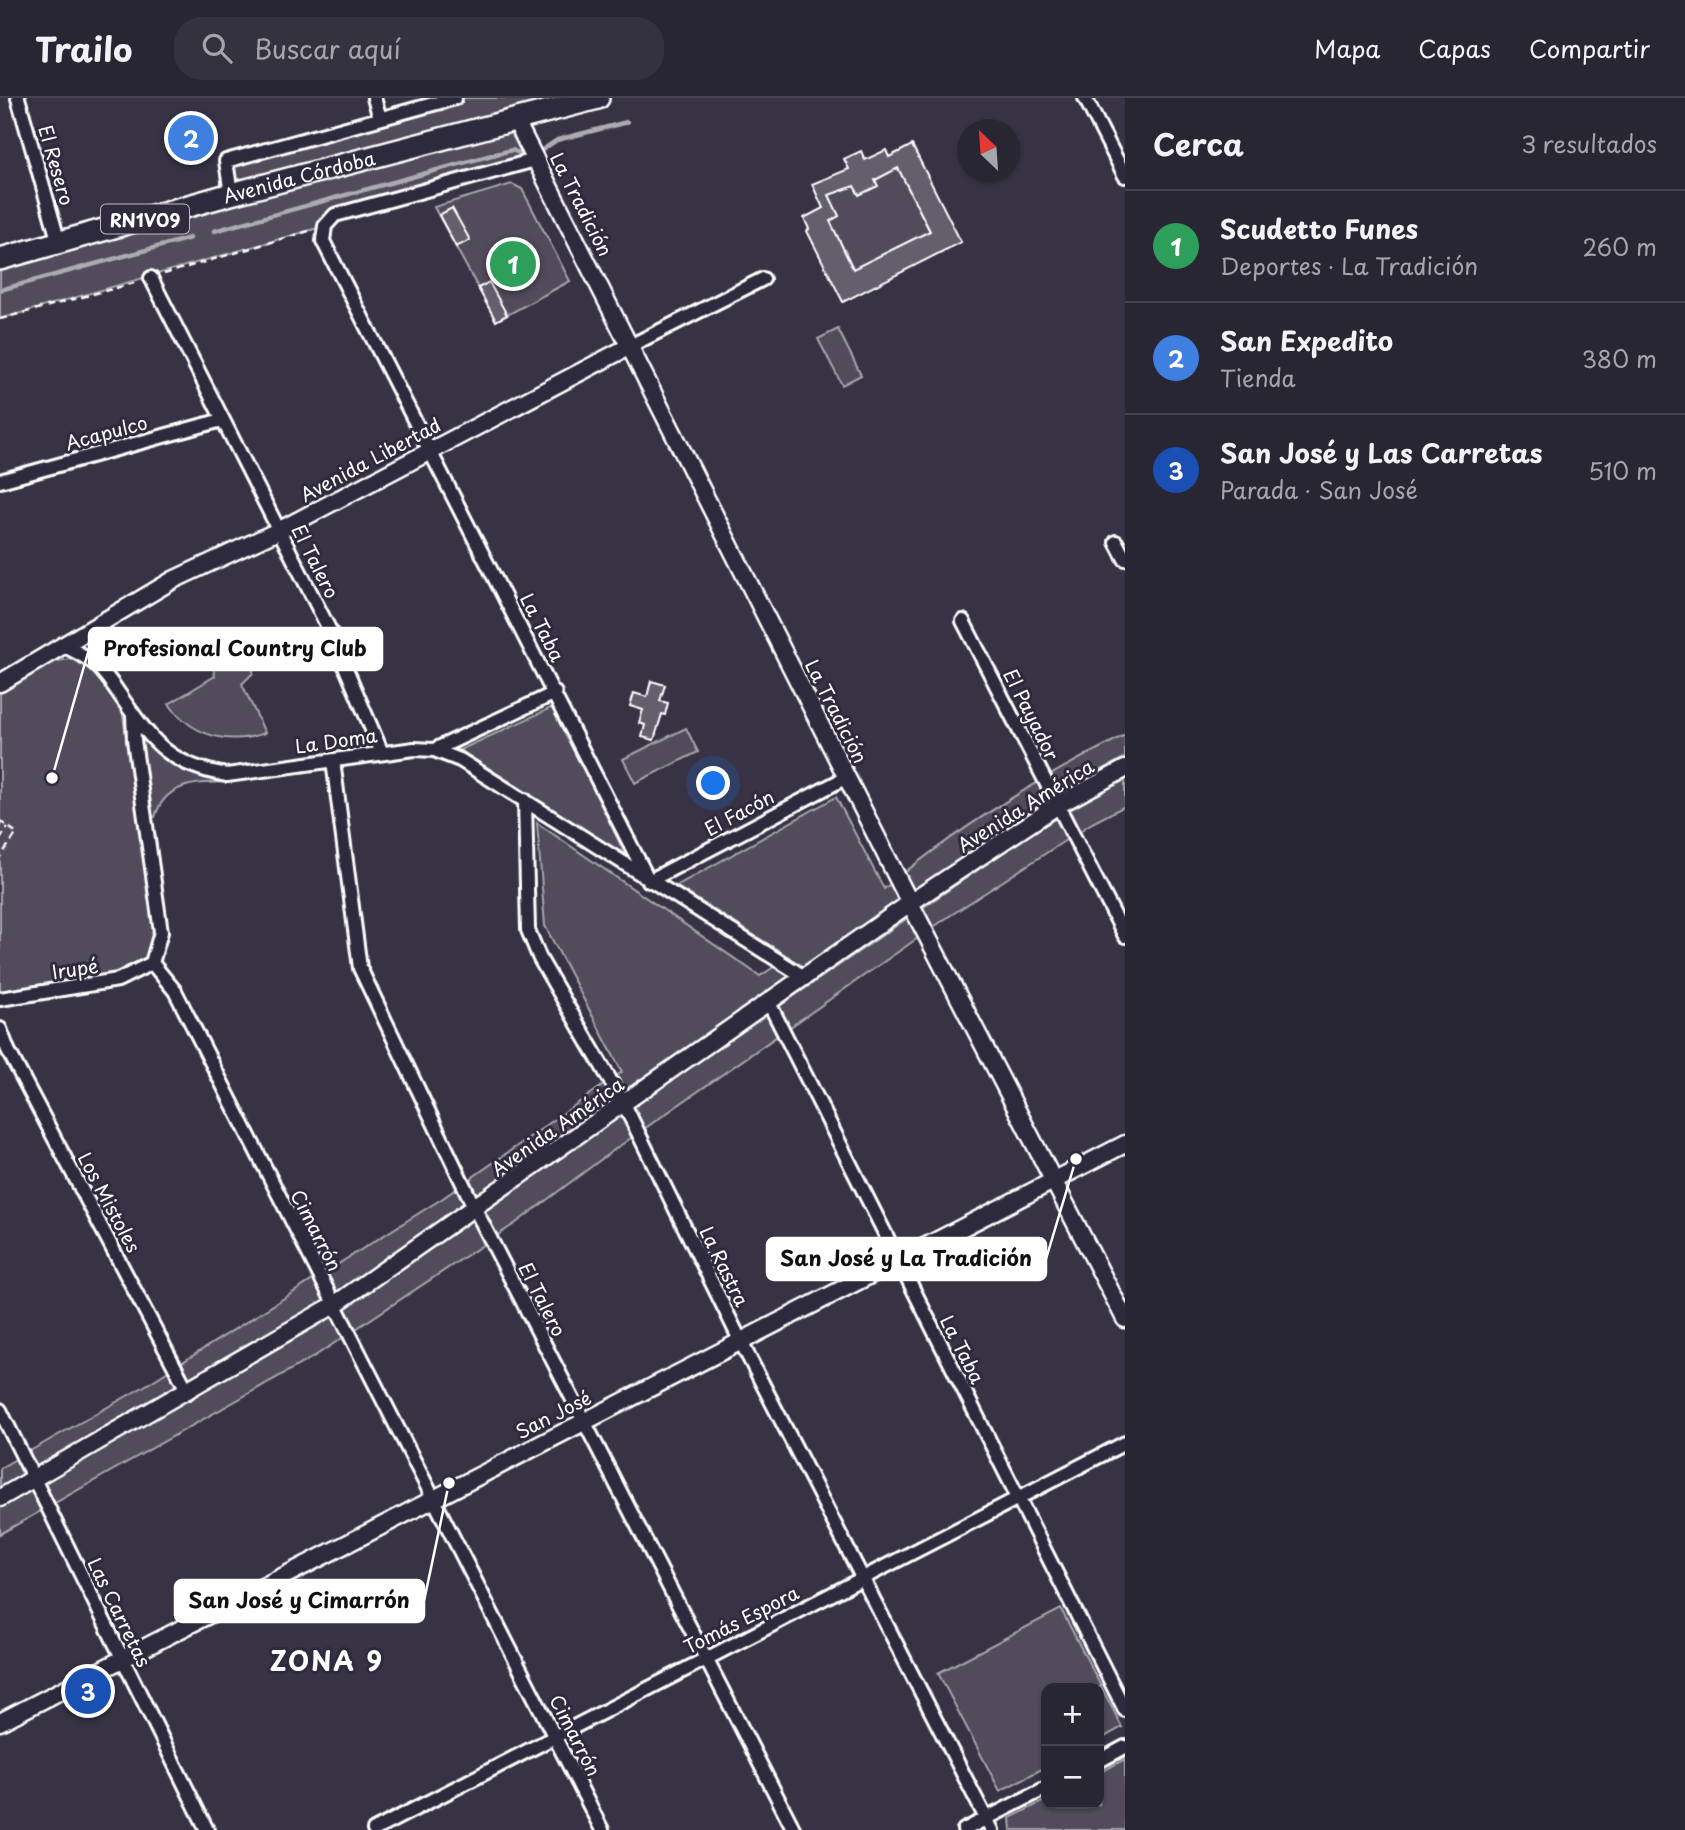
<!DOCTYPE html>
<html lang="es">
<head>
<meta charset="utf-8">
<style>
  body { margin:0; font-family:"Playpen Sans",sans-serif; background:#353240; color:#f1f3f6 }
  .controls { position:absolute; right:21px; bottom:21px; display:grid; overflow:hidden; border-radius:14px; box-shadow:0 2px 5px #0004 }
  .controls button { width:63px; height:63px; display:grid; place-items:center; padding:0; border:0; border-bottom:2px solid #45434f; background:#292634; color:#f1f3f6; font:35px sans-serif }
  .compass { position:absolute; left:957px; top:21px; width:63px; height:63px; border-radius:50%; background:#292634; box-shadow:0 2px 5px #0004; rotate:335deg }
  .you { position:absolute; left:714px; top:686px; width:24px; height:24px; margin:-18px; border:5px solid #fff; border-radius:50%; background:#1a73e8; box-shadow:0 0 0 10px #1a73e833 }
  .badge { display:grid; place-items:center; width:46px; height:46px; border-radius:50%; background:#95b2f1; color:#fff; font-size:23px; font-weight:700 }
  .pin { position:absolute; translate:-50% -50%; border:4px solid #fff; box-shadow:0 2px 7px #0006 }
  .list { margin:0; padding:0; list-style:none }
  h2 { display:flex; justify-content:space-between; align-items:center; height:91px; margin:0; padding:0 28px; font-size:30px }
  h2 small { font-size:23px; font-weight:400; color:#a5a5ac }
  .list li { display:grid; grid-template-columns:46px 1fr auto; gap:21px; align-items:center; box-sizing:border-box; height:112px; padding:0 28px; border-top:2px solid #45434f }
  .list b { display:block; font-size:26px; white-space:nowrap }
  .list p { margin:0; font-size:23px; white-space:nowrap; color:#a5a5ac }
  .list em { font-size:23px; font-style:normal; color:#a5a5ac }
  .icon { flex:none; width:38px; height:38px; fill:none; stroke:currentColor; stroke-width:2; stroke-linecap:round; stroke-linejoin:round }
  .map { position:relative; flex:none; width:1125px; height:1732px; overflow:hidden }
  header { display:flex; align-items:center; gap:42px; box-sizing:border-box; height:98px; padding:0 35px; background:#292634; border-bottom:2px solid #45434f }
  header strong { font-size:33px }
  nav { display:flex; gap:38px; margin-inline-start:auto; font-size:24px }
  .search { width:490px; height:63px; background:#353240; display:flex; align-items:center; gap:18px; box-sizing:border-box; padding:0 24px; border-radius:28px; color:#a5a5ac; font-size:26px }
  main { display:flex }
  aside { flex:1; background:#292634 }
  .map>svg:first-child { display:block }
  .green { fill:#514c5c; stroke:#a8a6ae; stroke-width:2 }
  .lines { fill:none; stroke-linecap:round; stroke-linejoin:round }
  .stream { stroke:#adabb2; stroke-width:4.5 }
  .building { fill:#635f6d; stroke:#fff; stroke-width:2; fill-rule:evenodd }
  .minor-casing { stroke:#fff; stroke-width:18 }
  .tertiary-casing { stroke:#fff; stroke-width:21 }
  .primary-casing { stroke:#fff; stroke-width:26 }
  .path { stroke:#fff; stroke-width:2.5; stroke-dasharray:7 5; stroke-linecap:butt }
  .minor { stroke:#2f2a3d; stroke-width:12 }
  .tertiary { stroke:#2f2a3d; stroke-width:16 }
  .primary { stroke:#2f2a3d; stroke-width:21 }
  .labels { text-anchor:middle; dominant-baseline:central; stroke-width:6; stroke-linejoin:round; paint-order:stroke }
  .shield { fill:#2f2a3d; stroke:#c1bfc5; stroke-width:2 }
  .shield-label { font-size:18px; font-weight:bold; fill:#fff }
  .street-label { font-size:19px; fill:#fff; stroke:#2f2a3d }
  .district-label { font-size:26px; font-weight:bold; letter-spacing:2px; fill:#fff; stroke:#2f2a3d }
  .leader { fill:none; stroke:#fff; stroke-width:2.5 }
  .callout-dot { fill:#fff; stroke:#2f2a3d; stroke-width:2.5 }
  .callout { fill:#fff; stroke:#fff; stroke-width:2.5 }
  .callout-label { font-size:21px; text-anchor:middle; font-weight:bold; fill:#111 }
</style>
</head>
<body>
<header>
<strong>Trailo</strong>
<div class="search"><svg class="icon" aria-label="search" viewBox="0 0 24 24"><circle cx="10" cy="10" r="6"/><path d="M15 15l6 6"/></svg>Buscar aquí</div>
<nav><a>Mapa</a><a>Capas</a><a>Compartir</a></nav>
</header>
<main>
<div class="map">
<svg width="1125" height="1732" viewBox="0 0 1125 1732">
  <rect width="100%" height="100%" fill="#373345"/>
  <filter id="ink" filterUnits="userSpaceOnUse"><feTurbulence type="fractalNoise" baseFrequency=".0143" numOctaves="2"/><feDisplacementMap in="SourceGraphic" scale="14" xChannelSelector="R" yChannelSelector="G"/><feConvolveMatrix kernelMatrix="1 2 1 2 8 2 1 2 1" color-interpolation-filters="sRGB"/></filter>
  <g filter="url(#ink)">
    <path class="green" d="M455,0H552L555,11L515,22L535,62L349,112L325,128L0,221V161L230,96L226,63Z
      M898,70L932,138L924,136L859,168L856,176L830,123L839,118L829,97L854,88L859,97L875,82Z
      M512,86L522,91L570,183L496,223L434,109Z
      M838,231L861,277L842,287L818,241Z
      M228,545L243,546L254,560L253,575L242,586L265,635C227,648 193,638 169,606L215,578L212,559L219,549Z
      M70,561L87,567L99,575L122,611L154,829C153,839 152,853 146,860C126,887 33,889 0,895V594L57,563Z
      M553,609L626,758L460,652Z
      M686,630L698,654L635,685L623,661Z
      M138,637H143L181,672L228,684C197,685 165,684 155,719L150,718Z
      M1125,637V659L1040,707C898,806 756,906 614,1005C416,1144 216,1280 0,1391V1370L143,1289L443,1100L622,974L545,828L537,725L760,878L789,859L676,788L836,699L884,791C958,730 1039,680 1125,637Z
      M1125,681V708L1092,725L948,819L611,1054L516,1125L315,1258L0,1436V1408L321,1223L1043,727Z
      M1061,1511L1122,1629L1099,1642V1590H1046V1669L1000,1693L938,1575Z
      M1125,1661V1732H1011L1010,1720L1046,1702V1706H1099V1675Z"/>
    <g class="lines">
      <path class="stream" d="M542,52L557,42L627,24
        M214,133L492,57L512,52L521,56
        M0,192L190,140"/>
    </g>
    <path class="building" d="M198,27L204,47L184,52L179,32Z
      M912,47L961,144L843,204L807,133L809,131L804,120L823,110L812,86L849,71L844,61L861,53L865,62L886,52L889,59ZM898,70L930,133L853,171L830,123L839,118L829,97L854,88L859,97L878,88L875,82Z
      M452,110L470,142L456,149L439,117Z
      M489,184L507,217L496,223L478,190Z
      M651,583L665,587L660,603L668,605L665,617L662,616L654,642L642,639L645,627L639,625L643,612L630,608L634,595L647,599Z"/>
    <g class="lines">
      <g class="minor-casing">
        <path id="minor" d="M18,0L59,145
          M374,0L380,20
          M1085,0L1125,78
          M535,62L335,117L325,128L323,143L649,783
          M231,96L226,63L455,0
          M151,180L330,533L382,655
          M630,248L763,181
          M0,383L222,322
          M1116,444L1125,461
          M963,523L1125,838
          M65,548C74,553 85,558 94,565C106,575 115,590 124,603C154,647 173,668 227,677L414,651L434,652L555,595
          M133,617L134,642L161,834L152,865
          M434,652L460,662L806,880
          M333,663L360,870L475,1111L794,1732
          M525,702L528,832L540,861L624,1006L741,1244L992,1732
          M649,783L847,679
          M152,865L175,893L602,1732
          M0,901L118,882L152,865
          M769,905L1125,1612
          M0,931L8,952L188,1294
          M0,1312L207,1732
          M1099,1663L1125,1649
          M374,1732L1125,1345
          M964,1732L1046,1690"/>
      </g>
      <g class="tertiary-casing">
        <path id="tertiary" d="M515,21L910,805L1125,1221
          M0,585L173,482L278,433L630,248
          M0,1400L334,1207L910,805L1058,707L1125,671
          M0,1624L1125,1046"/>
      </g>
      <g class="primary-casing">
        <g id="primary">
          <path id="s1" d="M0,161L231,96L598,0"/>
        </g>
      </g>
      <path class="path" d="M164,176L312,132
        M0,221L138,184
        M0,723L17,735L0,759
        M0,741L8,729"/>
      <use href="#minor" class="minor"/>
      <use href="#tertiary" class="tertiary"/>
      <use href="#primary" class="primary"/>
    </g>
  </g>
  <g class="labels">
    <rect class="shield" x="101" y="106.5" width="88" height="29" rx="5"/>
    <g class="shield-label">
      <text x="145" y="121">RN1V09</text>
    </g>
    <g class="street-label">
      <text transform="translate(57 67) rotate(74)">El Resero</text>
      <text stroke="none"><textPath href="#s1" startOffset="310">Avenida Córdoba</textPath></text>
      <text transform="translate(582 106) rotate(63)">La Tradición</text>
      <text transform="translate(106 334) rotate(-15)">Acapulco</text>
      <text transform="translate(370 361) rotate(-28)">Avenida Libertad</text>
      <text transform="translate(316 463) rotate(63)">El Talero</text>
      <text transform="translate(543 529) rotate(63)">La Taba</text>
      <text transform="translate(837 613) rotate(63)">La Tradición</text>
      <text transform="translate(1032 616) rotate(63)">El Payador</text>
      <text transform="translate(336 642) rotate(-8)">La Doma</text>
      <text transform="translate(1025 707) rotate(-32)">Avenida América</text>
      <text transform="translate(739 714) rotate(-28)">El Facón</text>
      <text transform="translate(75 870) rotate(-9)">Irupé</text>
      <text transform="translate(557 1028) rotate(-35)">Avenida América</text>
      <text transform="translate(110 1104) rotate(62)">Los Mistoles</text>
      <text transform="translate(317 1132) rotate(63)">Cimarrón</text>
      <text transform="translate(725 1168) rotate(64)">La Rastra</text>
      <text transform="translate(543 1201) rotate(63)">El Talero</text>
      <text transform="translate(963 1251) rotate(63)">La Taba</text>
      <text transform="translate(553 1316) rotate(-27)">San José</text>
      <text transform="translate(120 1514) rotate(64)">Las Carretas</text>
      <text transform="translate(741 1521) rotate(-27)">Tomás Espora</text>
      <text transform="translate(576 1637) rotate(63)">Cimarrón</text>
    </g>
    <g class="district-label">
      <text x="327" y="1562">ZONA 9</text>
    </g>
  </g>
  <path class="leader" d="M52 680L89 551M1076 1061L1046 1161M449 1385L424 1503"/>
  <g class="callout-dot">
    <circle cx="52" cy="680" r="7"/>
    <circle cx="1076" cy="1061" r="7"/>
    <circle cx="449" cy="1385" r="7"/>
  </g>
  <g class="callout">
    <rect x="89" y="530" width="293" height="42" rx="7"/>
    <rect x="767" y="1140" width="279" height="42" rx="7"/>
    <rect x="175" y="1482" width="249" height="42" rx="7"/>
  </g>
  <g class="callout-label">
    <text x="235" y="558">Profesional Country Club</text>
    <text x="906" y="1168">San José y La Tradición</text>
    <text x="299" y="1510">San José y Cimarrón</text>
  </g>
</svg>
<div class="controls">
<button>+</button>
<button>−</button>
</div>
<svg class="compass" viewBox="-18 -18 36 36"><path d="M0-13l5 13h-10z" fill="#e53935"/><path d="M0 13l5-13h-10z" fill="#a5a5ac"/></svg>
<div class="you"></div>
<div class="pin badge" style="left:513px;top:166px;background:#2e9e5b">1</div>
<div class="pin badge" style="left:191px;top:40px;background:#3f7fe0">2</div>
<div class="pin badge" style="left:88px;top:1593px;background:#1a4fb4">3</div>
</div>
<aside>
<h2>Cerca<small>3 resultados</small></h2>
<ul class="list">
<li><span class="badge" style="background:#2e9e5b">1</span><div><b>Scudetto Funes</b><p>Deportes · La Tradición</p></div><em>260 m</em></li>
<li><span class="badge" style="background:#3f7fe0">2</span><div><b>San Expedito</b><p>Tienda</p></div><em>380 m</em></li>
<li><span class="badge" style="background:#1a4fb4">3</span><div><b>San José y Las Carretas</b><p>Parada · San José</p></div><em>510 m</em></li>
</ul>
</aside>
</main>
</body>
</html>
